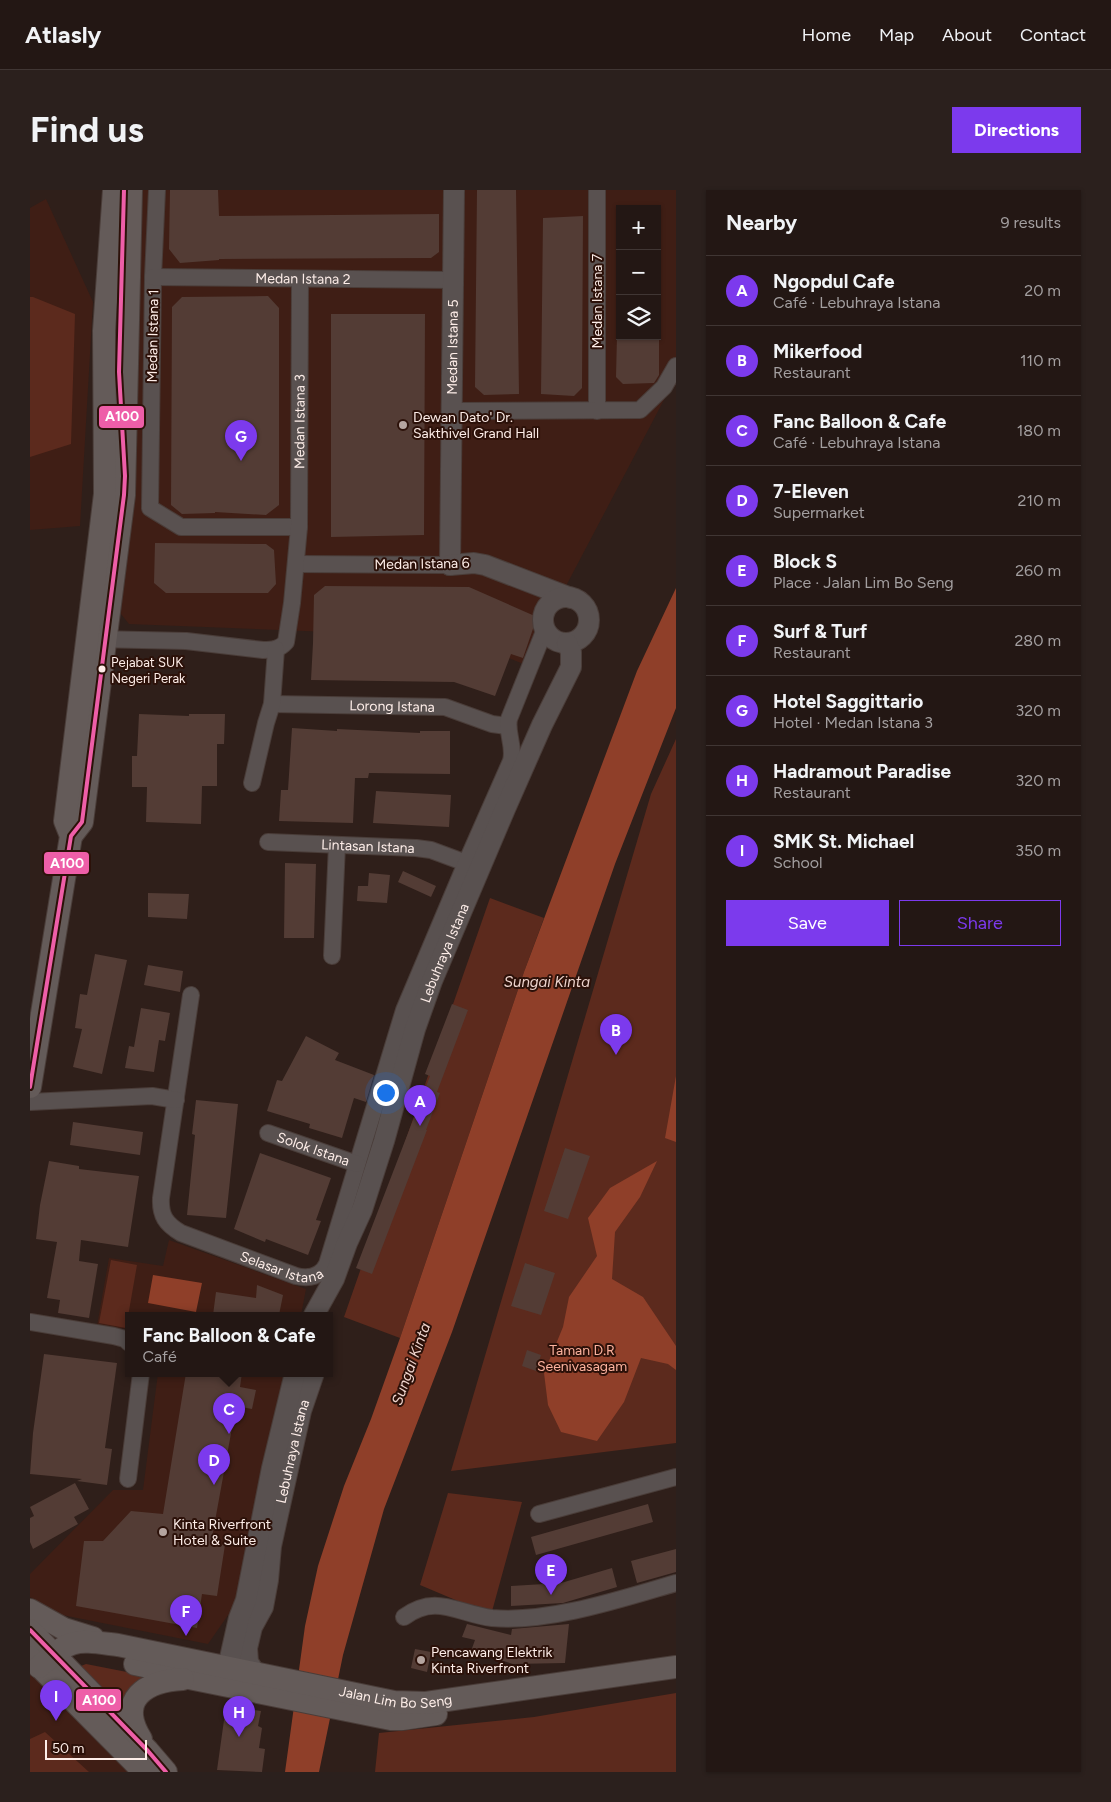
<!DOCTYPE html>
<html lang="en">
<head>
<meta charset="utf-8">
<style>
  body { margin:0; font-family:Figtree,sans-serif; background:#2b201d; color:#f1f3f6 }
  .controls { position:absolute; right:15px; top:15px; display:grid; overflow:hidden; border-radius:0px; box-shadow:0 1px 4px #0004 }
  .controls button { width:45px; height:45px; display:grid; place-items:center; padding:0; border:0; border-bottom:1px solid #403634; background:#231714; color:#f1f3f6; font:25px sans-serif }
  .scale { position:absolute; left:15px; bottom:12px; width:102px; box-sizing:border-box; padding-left:5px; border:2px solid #fdede8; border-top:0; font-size:14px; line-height:18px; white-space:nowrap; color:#fdede8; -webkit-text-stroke:4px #2c1109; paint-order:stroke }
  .you { position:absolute; left:355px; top:902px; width:18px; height:18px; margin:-12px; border:4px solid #fff; border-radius:50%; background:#1a73e8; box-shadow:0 0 0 8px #1a73e833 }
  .badge { display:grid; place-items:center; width:32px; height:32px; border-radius:50%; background:#7c3aed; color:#fff; font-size:16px; font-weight:700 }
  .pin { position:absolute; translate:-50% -41px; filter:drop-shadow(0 1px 2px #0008) }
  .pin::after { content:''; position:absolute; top:26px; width:18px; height:15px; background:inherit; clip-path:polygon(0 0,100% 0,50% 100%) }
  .popup { position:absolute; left:95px; top:1122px; width:208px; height:65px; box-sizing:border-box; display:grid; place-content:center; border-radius:0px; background:#231714; filter:drop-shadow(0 1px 4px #0005); font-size:16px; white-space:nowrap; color:#a39fa0 }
  .popup b { font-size:19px; color:#f1f3f6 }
  .popup::after { content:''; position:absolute; left:50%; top:100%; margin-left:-10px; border:10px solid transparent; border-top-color:#231714 }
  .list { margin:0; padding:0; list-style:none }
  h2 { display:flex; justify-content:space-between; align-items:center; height:65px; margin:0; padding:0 20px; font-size:21px }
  h2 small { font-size:16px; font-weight:400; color:#a39fa0 }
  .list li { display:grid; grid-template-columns:32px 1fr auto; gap:15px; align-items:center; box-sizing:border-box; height:70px; padding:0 20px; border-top:1px solid #403634 }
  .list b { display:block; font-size:19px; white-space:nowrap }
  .list p { margin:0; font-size:16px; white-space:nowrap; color:#a39fa0 }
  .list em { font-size:16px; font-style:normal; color:#a39fa0 }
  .actions { display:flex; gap:10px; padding:15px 20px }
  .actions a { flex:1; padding:11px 0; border:1px solid #7c3aed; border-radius:0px; text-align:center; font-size:18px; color:#7c3aed }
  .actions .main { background:#7c3aed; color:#fff }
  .icon { flex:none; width:28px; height:28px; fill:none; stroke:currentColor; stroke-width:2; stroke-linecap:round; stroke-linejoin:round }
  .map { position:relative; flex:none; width:646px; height:1582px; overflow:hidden; border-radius:0px }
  header { display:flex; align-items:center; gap:30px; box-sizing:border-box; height:70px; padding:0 25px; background:#231714; border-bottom:1px solid #403634 }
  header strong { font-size:24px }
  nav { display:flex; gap:28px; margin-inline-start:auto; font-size:18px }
  .intro { display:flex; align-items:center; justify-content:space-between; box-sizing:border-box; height:120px; padding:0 30px }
  h1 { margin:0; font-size:35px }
  .button { padding:12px 22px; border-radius:0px; background:#7c3aed; color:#fff; font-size:18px; font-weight:700 }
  main { display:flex; gap:30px; padding:0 30px }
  aside { flex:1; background:#231714; border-radius:0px; box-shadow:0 1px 4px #0004 }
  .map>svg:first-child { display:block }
  .built { fill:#3f1e15; fill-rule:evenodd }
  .green { fill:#5c2a1d }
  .water { fill:#8f3f29 }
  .building { fill:#533c35 }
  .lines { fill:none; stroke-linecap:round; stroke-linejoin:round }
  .minor-casing { stroke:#4a3d39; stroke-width:18 }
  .tertiary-casing { stroke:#4a3d39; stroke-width:22 }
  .secondary-casing { stroke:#4a3d39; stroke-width:24 }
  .minor { stroke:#595150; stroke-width:16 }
  .tertiary { stroke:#595150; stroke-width:20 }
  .secondary { stroke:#645b59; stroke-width:22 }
  .bus-1-casing { stroke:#2c1109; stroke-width:8 }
  .bus-1 { stroke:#ee5ea8; stroke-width:4 }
  .poi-dot { fill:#b5a5a0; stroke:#2c1109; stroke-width:2 }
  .bus-dot { fill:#fdede8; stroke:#2c1109; stroke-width:2 }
  .labels { text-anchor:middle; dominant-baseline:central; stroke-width:4; stroke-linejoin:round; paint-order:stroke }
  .bus-label { font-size:13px; fill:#fdede8; stroke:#2c1109; text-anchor:start }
  .street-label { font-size:14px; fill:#fdede8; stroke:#2c1109 }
  .poi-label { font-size:14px; fill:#fdede8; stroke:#2c1109; text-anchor:start }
  .park-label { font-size:14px; fill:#fcb29e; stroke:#2c1109 }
  .water-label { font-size:15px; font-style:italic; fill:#efd5ce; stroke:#2c1109 }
  .line-badge { stroke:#2c1109; stroke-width:2 }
  .badge-label { font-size:14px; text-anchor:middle; font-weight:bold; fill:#fff }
</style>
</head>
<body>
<header>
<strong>Atlasly</strong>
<nav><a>Home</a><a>Map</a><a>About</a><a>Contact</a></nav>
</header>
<div class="intro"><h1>Find us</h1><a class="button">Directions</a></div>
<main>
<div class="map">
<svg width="646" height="1582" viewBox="0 0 646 1582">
  <rect width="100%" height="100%" fill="#2f1f1a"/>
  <path class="built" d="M110,0H646V187L537,394L501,477L426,447L99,434L91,424ZM590,19H627V146H590Z
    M16,9L63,112L50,336L0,340V18Z
    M139,1050L276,1099L271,1125H99V1139L67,1136L79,1068L133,1076Z
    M128,1183H259L212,1405L178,1454L27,1424L0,1407V1384L83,1300H113Z
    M0,1479L104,1582H0Z"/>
  <path class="green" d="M0,107H3L45,124L41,254L0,267Z
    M646,549V1253L421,1281L621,604Z
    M460,708L514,728L494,782L370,1148L314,1127Z
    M81,1070L107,1075L96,1138L69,1133Z
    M418,1303L492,1312L461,1425L390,1395Z
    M56,1474L102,1483L111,1487L112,1490L93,1521L49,1480L51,1476Z
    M646,1503V1582H345L349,1543L504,1527Z
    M15,1542L59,1582H0V1549Z"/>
  <path class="water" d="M646,398V518L585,674L422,1142L354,1319L313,1465L289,1582H255L275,1436L288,1376L314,1296L341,1229L370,1148L494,782L607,481Z
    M646,886V952L635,948Z
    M627,971L610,1007L585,1042L582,1089L613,1107L646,1156V1180L638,1174L611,1168L594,1212L567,1251L531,1242L518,1215L514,1183L533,1137L539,1107L567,1066L558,1028L580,998Z
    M123,1085L172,1093L166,1122L118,1113Z"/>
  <path class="building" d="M140,0H188L189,26L409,24V62L401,68L189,69V70L150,73L139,59Z
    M447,0H486L489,204L454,205L445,197Z
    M553,26L552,198L544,206L511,204L513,28Z
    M238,106L249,118V315L236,325L185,322V323L152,324L141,315L142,117L152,107Z
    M301,124H395L394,345L301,347Z
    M587,146H629V185L624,193L593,194L586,187Z
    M125,353L236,354L244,360L246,394L238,403H136L124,393Z
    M295,396L439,397L507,427L493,468L481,464L465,506L424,492L281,490L283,453L284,405Z
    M109,524L159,526V524H195L194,554H187V596H172L171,634L116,632L117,597H102V566H107Z
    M262,538L307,541V539L390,543V541H420V584L339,583L338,588H325L323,633L249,631L251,600H258Z
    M346,601L421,605L419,637L343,633Z
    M255,673L286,674L284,748H254Z
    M373,681L406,696L401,707L368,692Z
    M339,683L360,685L357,713L327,711L328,696H338Z
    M118,703L159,704L157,729L118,727Z
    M65,764L97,770L72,884L43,877L52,839L45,838L50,804L57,805Z
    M118,775L153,781L150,802L114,795Z
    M422,814L438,820L407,902L410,903L396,940H397L342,1084L326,1078L400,886L395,884Z
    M111,818L140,823L135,851L129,850L124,882L95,878L99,856L104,857Z
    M276,846L309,863L305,870L344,885L336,912L324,908L312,948L279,938L280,934L237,921L247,890L252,891Z
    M166,910L208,914L196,1028L157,1025L165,945L162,944Z
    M43,932L113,942L110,965L40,955Z
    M535,958L560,966L538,1029L514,1021Z
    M230,963L301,988L286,1030L291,1031L278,1065L236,1049L235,1052L204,1039Z
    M19,971L49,976V979L109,986L98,1057L51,1050L49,1071L68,1074L59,1128L28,1123L30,1110L17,1108L27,1052L6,1049L10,1015Z
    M495,1073L525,1083L511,1125L481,1116Z
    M227,1095L253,1105L249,1125H183L186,1102L226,1108Z
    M497,1160L511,1165L506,1181L492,1176Z
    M14,1164L87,1173L75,1258L82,1259L77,1295L47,1291L52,1289L0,1284L3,1243Z
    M156,1183H212L210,1197L226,1200L222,1219L206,1216L181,1353L195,1355L187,1406L172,1404L167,1438L46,1416L54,1351H73L101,1321L133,1324Z
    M45,1293L59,1319L44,1327L48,1334L3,1359L0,1352V1328L4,1326L0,1317Z
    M618,1314L623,1332L506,1365L501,1347Z
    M646,1359V1382L607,1393L601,1371Z
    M582,1378L587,1397L533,1413L481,1416V1396L531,1393Z
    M437,1434L481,1445L482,1439L539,1434L535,1473L483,1474L441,1461L445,1450L432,1447Z
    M385,1459L401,1462L397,1482L381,1478Z
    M196,1516L231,1521L228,1536L232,1538L229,1558L235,1559L232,1582L187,1580Z"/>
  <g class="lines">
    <g class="minor-casing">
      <g id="minor">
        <path d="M127,0L123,87L120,318L151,337H269"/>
        <path d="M567,0V221"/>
        <path id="s1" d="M123,87L423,90"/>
        <path d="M422,221L610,220L634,197L646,176"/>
        <path d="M266,374L420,375"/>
        <path id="s2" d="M66,449L156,451L233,460C243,460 250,459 256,452L262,413L269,337L270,89"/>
        <path id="s3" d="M242,514L415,517L462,534L477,536"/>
        <path d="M222,593L236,533L242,514L246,459"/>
        <path id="s4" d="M238,652L386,658L401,660L436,673"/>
        <path d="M302,766L307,655"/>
        <path id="s5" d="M161,805L131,1008C130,1026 136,1034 151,1043L266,1086C279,1089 291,1087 297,1074L374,820L436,673L481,571C485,556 476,543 479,529L515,439"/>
        <path d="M0,912L122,906L146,910"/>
        <path id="s6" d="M238,943L327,974"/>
        <path d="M0,1132L84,1146L95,1149L99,1153"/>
        <path d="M98,1289L111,1183"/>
        <path d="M509,1324L646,1287"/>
        <path d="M374,1427C406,1403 428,1424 462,1428C519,1433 591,1409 646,1393"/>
      </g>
    </g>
    <g class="tertiary-casing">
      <g id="tertiary">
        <path id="s7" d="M420,375L424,0"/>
        <path d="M420,375L444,373L455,375L541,408"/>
        <circle cx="536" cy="430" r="23"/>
        <path id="s8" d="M284,1125L304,1089L317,1053L332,1020L354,951L385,839L402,791L475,619L512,535L541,477V462L537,453"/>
        <path id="s9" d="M225,1483L218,1472L217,1458L222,1437L233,1417L238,1390L241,1356L264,1252L271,1221L284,1183"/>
        <path d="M207,1489L198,1477L209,1428L216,1410L242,1278L265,1183"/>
      </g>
    </g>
    <g class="secondary-casing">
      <g id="secondary">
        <path d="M41,646L52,632L94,305L101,0"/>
        <path d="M0,897L41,646L35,631L75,304L74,141L84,0"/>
        <path d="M0,1420L34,1439L63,1448"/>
        <path d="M0,1440L118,1561L136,1582"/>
        <path d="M0,1467L114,1582"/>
        <path d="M105,1474L133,1480L159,1488L361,1529H372L406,1524"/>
        <path id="s10" d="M9,1477C42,1447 46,1450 88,1455L364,1512L396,1513L646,1477"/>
        <path d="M111,1549C86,1509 116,1491 153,1489"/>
      </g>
    </g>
    <use href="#minor" class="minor"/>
    <use href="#tertiary" class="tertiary"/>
    <use href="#secondary" class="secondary"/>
    <g class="bus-1-casing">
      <path id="bus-1" d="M0,897L41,646L52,632L94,305L95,286L89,182L94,0
        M0,1440L118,1561L136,1582"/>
    </g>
    <use href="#bus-1" class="bus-1"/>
  </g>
  <g class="poi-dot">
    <circle cx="373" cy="235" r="5"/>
    <circle cx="133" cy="1342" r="5"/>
    <circle cx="391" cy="1470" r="5"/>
  </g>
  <circle class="bus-dot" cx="72" cy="479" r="4.5"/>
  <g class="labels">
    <g class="bus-label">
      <text x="81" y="472">Pejabat SUK<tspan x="81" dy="16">Negeri Perak</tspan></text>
    </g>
    <g class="street-label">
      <text stroke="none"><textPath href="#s1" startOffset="150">Medan Istana 2</textPath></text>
      <text transform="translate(567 111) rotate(-90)">Medan Istana 7</text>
      <text transform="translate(123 146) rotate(-89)">Medan Istana 1</text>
      <text stroke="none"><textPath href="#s7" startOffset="218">Medan Istana 5</textPath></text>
      <text stroke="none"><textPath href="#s2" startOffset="414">Medan Istana 3</textPath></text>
      <text transform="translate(392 374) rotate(-1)">Medan Istana 6</text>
      <text stroke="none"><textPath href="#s3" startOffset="120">Lorong Istana</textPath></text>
      <text stroke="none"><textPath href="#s4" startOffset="100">Lintasan Istana</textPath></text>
      <text stroke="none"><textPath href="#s8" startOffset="386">Lebuhraya Istana</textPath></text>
      <text stroke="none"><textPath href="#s6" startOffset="48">Solok Istana</textPath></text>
      <text stroke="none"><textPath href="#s5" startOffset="355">Selasar Istana</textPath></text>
      <text stroke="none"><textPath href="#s9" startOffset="230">Lebuhraya Istana</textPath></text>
      <text stroke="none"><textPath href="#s10" startOffset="370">Jalan Lim Bo Seng</textPath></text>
    </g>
    <g class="poi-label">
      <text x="383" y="227">Dewan Dato' Dr.<tspan x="383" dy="16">Sakthivel Grand Hall</tspan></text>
      <text x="143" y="1334">Kinta Riverfront<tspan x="143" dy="16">Hotel &amp; Suite</tspan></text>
      <text x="401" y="1462">Pencawang Elektrik<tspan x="401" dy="16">Kinta Riverfront</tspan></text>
    </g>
    <g class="park-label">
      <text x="552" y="1160">Taman D.R<tspan x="552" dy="16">Seenivasagam</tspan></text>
    </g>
    <g class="water-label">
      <text x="517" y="792">Sungai Kinta</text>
      <text transform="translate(381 1174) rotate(-70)">Sungai Kinta</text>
    </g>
  </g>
  <g class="line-badge">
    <rect x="68" y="215" width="47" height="24" rx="5" fill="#ee5ea8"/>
    <rect x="13" y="661" width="47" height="24" rx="5" fill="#ee5ea8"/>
    <rect x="45" y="1498" width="47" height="24" rx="5" fill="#ee5ea8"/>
  </g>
  <g class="badge-label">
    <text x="92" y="231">A100</text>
    <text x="37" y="678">A100</text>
    <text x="69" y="1515">A100</text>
  </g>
</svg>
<div class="controls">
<button>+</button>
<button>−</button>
<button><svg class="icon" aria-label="layers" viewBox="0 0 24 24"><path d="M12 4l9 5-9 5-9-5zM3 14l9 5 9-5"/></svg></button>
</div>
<div class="scale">50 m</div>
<div class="you"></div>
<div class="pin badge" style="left:390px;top:936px">A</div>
<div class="pin badge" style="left:586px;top:865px">B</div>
<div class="pin badge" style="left:199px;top:1244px">C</div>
<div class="popup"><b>Fanc Balloon &amp; Cafe</b>Café</div>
<div class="pin badge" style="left:184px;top:1295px">D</div>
<div class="pin badge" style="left:521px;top:1405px">E</div>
<div class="pin badge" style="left:156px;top:1446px">F</div>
<div class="pin badge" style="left:211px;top:271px">G</div>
<div class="pin badge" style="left:209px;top:1547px">H</div>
<div class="pin badge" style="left:26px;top:1531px">I</div>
</div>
<aside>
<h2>Nearby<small>9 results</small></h2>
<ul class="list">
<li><span class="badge">A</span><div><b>Ngopdul Cafe</b><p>Café · Lebuhraya Istana</p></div><em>20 m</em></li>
<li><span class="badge">B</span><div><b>Mikerfood</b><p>Restaurant</p></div><em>110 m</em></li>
<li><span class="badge">C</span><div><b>Fanc Balloon &amp; Cafe</b><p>Café · Lebuhraya Istana</p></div><em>180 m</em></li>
<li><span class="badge">D</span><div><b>7-Eleven</b><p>Supermarket</p></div><em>210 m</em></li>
<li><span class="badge">E</span><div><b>Block S</b><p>Place · Jalan Lim Bo Seng</p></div><em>260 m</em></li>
<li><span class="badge">F</span><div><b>Surf &amp; Turf</b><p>Restaurant</p></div><em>280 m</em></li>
<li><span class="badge">G</span><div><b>Hotel Saggittario</b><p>Hotel · Medan Istana 3</p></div><em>320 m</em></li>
<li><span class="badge">H</span><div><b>Hadramout Paradise</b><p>Restaurant</p></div><em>320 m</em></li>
<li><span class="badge">I</span><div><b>SMK St. Michael</b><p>School</p></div><em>350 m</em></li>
</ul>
<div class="actions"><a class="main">Save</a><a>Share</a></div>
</aside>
</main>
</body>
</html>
